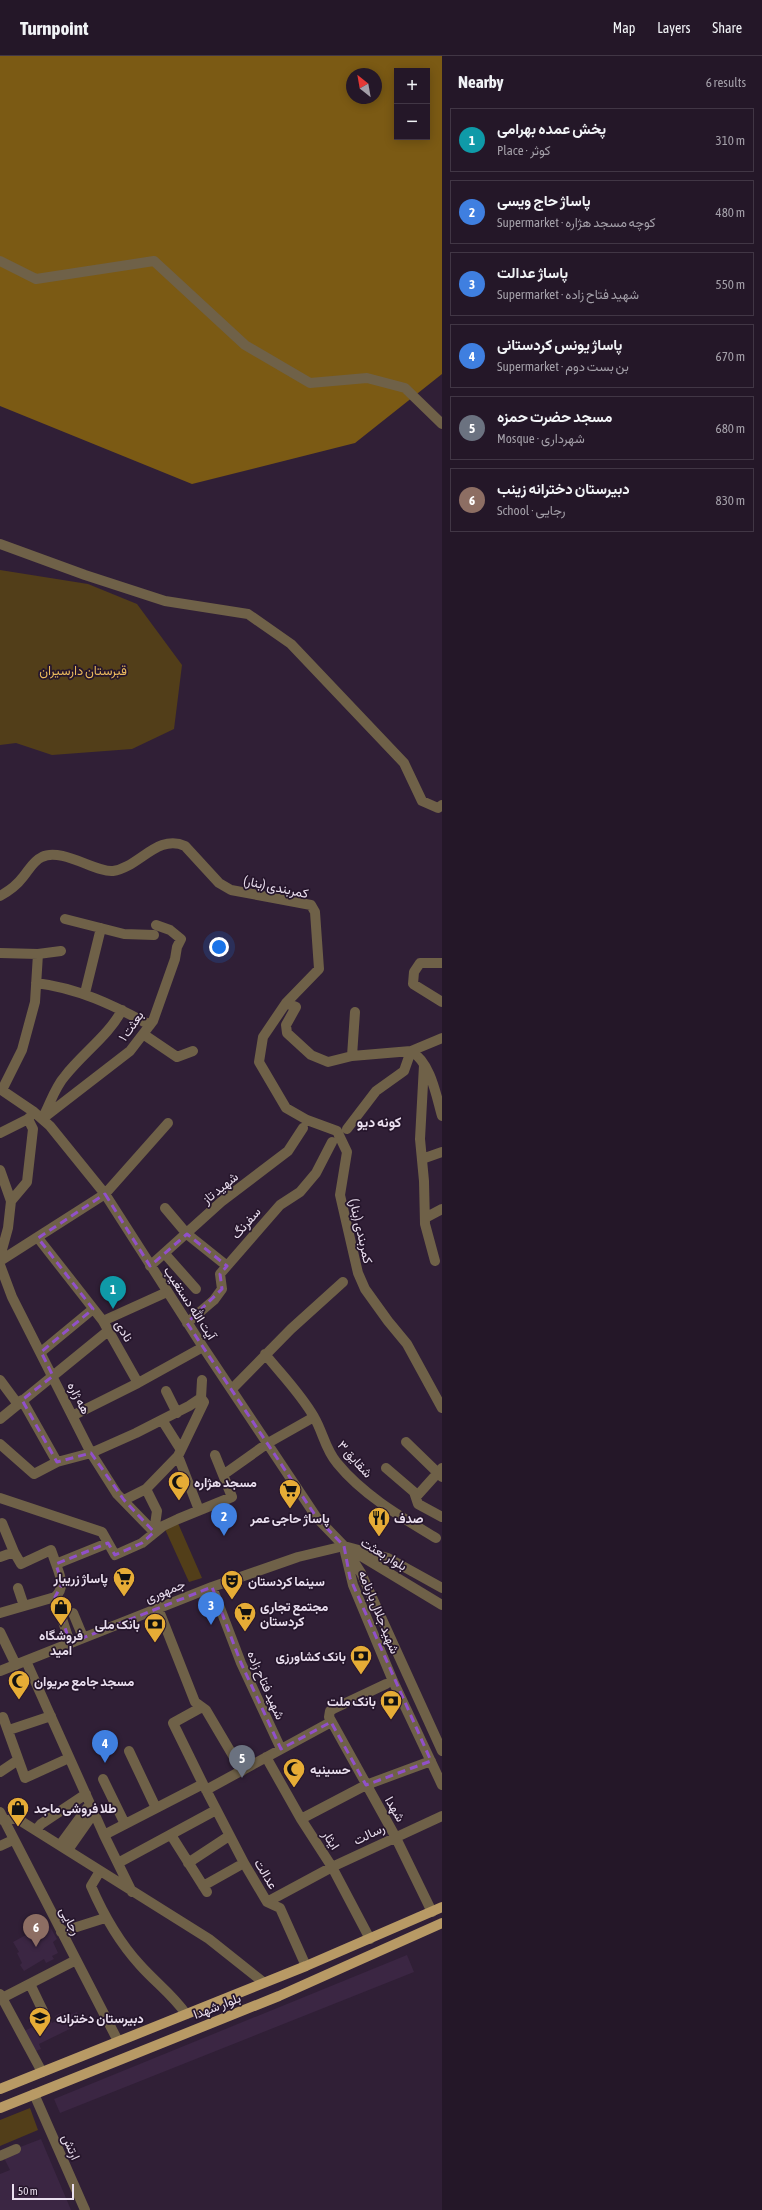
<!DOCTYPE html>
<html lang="en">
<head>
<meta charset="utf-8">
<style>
  body { margin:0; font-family:"Asap Condensed",Vazirmatn,sans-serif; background:#302434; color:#f1f3f6 }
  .controls { position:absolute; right:12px; top:12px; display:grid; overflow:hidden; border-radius:0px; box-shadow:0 2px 10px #0003 }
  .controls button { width:36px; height:36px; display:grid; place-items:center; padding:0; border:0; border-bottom:1px solid #413645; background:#241728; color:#f1f3f6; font:20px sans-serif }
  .compass { position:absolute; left:346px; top:12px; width:36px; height:36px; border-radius:50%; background:#241728; box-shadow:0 2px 10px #0003; rotate:329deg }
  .scale { position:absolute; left:12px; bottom:10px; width:62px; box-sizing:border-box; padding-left:4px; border:2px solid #eadfef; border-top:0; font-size:11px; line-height:14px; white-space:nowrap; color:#eadfef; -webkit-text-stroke:3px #26162c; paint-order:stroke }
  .you { position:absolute; left:219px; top:891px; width:14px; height:14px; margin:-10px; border:3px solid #fff; border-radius:50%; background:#1a73e8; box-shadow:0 0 0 6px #1a73e833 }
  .badge { display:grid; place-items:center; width:26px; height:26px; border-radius:50%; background:#1a73e8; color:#fff; font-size:13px; font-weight:700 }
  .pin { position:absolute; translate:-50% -33px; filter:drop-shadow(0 1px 2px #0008) }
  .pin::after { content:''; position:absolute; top:21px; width:14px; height:12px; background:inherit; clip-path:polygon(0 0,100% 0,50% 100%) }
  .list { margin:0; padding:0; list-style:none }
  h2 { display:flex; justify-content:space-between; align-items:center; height:52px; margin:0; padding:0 16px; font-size:17px }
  h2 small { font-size:13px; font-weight:400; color:#a39fa8 }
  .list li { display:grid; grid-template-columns:26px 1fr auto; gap:12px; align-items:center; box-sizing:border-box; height:64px; margin:0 8px 8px; padding:0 8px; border:1px solid #413645; border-radius:0px }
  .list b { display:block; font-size:15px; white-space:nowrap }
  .list p { margin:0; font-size:13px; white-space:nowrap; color:#a39fa8 }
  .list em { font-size:13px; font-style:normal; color:#a39fa8 }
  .map { position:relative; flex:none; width:442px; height:2154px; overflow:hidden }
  header { display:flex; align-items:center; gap:24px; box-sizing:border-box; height:56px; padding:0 20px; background:#241728; border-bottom:1px solid #413645 }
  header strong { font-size:19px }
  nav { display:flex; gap:22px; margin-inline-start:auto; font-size:14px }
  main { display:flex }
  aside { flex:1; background:#241728 }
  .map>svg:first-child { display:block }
  .built { fill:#3b2643 }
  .green { fill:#523e19 }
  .forest { fill:#7b5a14; fill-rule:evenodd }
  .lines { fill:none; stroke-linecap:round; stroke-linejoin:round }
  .minor { stroke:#6f6148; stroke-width:10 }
  .major { stroke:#b89a65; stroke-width:10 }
  .marked { fill:none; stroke:#9150c9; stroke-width:3; stroke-dasharray:8 5; stroke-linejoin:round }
  .labels { text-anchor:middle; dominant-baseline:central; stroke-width:3.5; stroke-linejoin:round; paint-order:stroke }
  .park-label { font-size:13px; fill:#e9b85d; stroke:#26162c }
  .street-label { font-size:13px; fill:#eadfef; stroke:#26162c }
  .poi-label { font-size:13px; font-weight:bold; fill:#eadfef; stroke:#26162c; text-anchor:start }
  .neighbourhood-label { font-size:14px; font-weight:bold; fill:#eadfef; stroke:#26162c }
</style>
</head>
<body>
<header>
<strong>Turnpoint</strong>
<nav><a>Map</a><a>Layers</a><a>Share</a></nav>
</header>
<main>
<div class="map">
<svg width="442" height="2154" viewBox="0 0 442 2154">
  <rect width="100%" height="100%" fill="#301f36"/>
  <path class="built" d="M48,1867L57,1883L53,1886L58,1897L52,1900L54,1903L46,1907L44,1903L24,1915L20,1909L22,1907L17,1897L19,1896L13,1886Z
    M407,1899L414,1916L60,2057L54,2043Z
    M77,1956L82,1967L39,1988L41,1993L33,1996L24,1975L37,1969L39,1973L47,1969L45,1965L50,1962L52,1967L56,1965L55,1960L61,1957L63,1962Z
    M41,2083L71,2154H0V2118L10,2114L2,2098Z"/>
  <path class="green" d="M0,514L88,528L137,548L182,609L174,673L132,693L52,699L16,687L0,689Z
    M177,1465L202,1522L189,1526L164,1471Z
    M30,2052L38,2074L0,2090V2064Z"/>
  <path class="forest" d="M0,0H442V318L355,387L192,428L0,350ZM397,15H427V81H397ZM352,18H376V42H352Z"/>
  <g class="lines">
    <path class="minor" d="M0,205L36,223L154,205L245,289L310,327L367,322L405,332L442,368
      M0,488L85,519L165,545L248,558L291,588L404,707L422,745L438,752L442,749
      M0,840C9,835 17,829 23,821C29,814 33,805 42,801C61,791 97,817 113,815C138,812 158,777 185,790L219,827L231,834L311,849L315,856L319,913L286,947L263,981L259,1006L286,1052L307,1064L337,1075L347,1096L340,1139L358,1217L365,1233L388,1265L407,1288L442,1352
      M65,863L124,878L154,879
      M0,897L38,898L61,895
      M442,907H420L414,916L413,928L442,946
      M36,927C78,932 113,949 150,969
      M85,937L101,872
      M286,947L296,951L286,969L287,977L311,999L328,1006L352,1000L411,995C431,1007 436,1039 442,1060
      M143,978L177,1001L193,995
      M352,1000L355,956
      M424,1009L420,1083L424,1125L425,1168L435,1205
      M0,1033L34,1056L50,1070L105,1138L203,1291L317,1462L344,1490L361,1517L442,1695
      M2,1034L22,994L35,946L38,898
      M43,1061C50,1048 55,1031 65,1020C83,997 109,979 122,954
      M42,1063L130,995L153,965L175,903L177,891L181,883L170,874L156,869
      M347,1073L376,1035L404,1015L411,995L442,982
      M0,1077L28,1063L32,1058
      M422,1103L442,1096
      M0,1114L11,1145
      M165,1152L187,1178L227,1210
      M425,1162L442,1153
      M38,1182L103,1265L138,1327
      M165,1198L196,1233
      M0,1201L8,1172L11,1145L27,1126L33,1073L28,1063
      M0,1205L105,1138L168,1067
      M0,1209L12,1241L91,1397L117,1438L154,1476
      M150,1210L221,1146L288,1095L303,1072
      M103,1265L167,1236
      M187,1267L214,1244L222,1233L220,1218L280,1149L300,1136L316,1117L332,1086
      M41,1296L93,1253
      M265,1298C281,1318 301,1338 314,1361C323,1376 325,1393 337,1407C363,1439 401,1461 436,1482
      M0,1324L17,1347
      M232,1333L291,1273L343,1226
      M166,1335L177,1357
      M22,1344L57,1406
      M74,1359L138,1327L203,1291
      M0,1363L108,1275
      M162,1364L181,1394
      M406,1386L442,1421
      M0,1388L34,1418L57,1406L91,1397L136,1377L189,1350L201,1342
      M178,1400L199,1454
      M386,1412L414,1436L418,1448L442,1461
      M223,1419L268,1387L314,1361
      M146,1433L157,1455L154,1476
      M416,1441L442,1412
      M0,1442L102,1476L115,1499L142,1487L163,1470L178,1463L232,1441L215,1399
      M124,1444L146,1433L178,1400L204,1346L201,1342L202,1324
      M2,1467L14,1496
      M345,1496L353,1529L393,1625L442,1729
      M356,1497L442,1549
      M0,1501L14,1496L21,1508L51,1494L56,1508L108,1487
      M56,1508C60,1520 66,1531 55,1541L70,1587
      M212,1531L241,1607L281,1693
      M18,1532L24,1550
      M158,1552L195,1646L206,1654L242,1715
      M0,1557L55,1541
      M73,1557L83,1581
      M0,1576L16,1609
      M26,1605L104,1779L132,1836
      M0,1615L212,1531L298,1501L344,1490L388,1502L442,1532
      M386,1628L333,1653L330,1655L329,1661L395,1780L432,1856
      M202,1651L173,1667L203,1728
      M3,1661L25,1722L69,1702
      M9,1674L51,1660
      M129,1695L156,1752
      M266,1701L301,1763L332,1811L370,1883
      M0,1716L18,1704
      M103,1723L125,1768
      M206,1734L331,1666
      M0,1756L118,1985
      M301,1763L366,1729L431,1705
      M4,1765L16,1762L209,1883L263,1926
      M36,1774L41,1768L86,1738
      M104,1779L203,1728L244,1807L267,1846L280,1852L306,1910
      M171,1779L207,1836
      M60,1789L90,1748
      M0,1790L13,1784
      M68,1794L94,1757
      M118,1807L216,1754
      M188,1807L229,1780
      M100,1815L91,1830C104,1860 118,1885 140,1909C155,1926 173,1939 186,1958
      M203,1830L244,1807
      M267,1846L332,1811L442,1760
      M61,1876L105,1862
      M30,1928L43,1955
      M0,1938L42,2016
      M2,1942L76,1904
      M34,2038L85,2154
      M0,2100L16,2093"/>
    <path class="major" d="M0,2033L306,1910L442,1851
      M0,2052L279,1940L442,1867"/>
  </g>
  <path class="marked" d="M105,1138L150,1210L187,1178L227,1210L220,1218L222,1233L187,1267L317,1462L344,1490L350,1522L431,1705L366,1729L331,1666L281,1693L241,1607L212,1531L70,1587L55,1541L62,1528L56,1508L108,1487L115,1499L142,1487L154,1476L124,1444L91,1397L57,1406L22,1344L53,1320L41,1296L93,1253L38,1182Z"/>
  <defs>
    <g id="mosque-pin" transform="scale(1.15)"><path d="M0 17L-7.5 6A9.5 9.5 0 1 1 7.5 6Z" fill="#e6ac36" stroke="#26162c"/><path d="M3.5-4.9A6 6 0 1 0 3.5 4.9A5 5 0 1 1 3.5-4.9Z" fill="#111"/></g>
    <g id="supermarket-pin" transform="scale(1.15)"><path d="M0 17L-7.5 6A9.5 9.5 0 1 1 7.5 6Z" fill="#e6ac36" stroke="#26162c"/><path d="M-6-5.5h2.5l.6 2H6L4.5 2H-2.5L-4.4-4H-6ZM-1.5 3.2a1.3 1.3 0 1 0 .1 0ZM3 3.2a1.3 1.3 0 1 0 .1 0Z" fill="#111"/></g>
    <g id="restaurant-pin" transform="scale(1.15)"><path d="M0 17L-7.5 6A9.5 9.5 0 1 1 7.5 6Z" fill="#e6ac36" stroke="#26162c"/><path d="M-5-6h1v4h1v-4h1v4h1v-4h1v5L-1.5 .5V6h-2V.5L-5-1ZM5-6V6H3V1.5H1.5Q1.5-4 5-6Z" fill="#111"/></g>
    <g id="theatre-pin" transform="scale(1.15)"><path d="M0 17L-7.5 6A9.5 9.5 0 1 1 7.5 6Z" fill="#e6ac36" stroke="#26162c"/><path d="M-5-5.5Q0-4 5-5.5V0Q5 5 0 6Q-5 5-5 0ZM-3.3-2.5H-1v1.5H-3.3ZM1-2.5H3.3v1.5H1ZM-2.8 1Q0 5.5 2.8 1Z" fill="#111"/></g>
    <g id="shop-pin" transform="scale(1.15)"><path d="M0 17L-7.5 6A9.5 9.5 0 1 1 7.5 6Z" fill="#e6ac36" stroke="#26162c"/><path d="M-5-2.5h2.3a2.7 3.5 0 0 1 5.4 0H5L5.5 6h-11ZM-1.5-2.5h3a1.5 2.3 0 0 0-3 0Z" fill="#111"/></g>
    <g id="bank-pin" transform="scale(1.15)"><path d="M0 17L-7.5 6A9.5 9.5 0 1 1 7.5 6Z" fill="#e6ac36" stroke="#26162c"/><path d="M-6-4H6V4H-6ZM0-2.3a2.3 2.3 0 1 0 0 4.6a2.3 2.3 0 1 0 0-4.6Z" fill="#111"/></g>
    <g id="school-pin" transform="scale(1.15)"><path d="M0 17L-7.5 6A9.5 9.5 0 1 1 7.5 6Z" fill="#e6ac36" stroke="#26162c"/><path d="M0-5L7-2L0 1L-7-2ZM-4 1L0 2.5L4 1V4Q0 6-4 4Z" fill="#111"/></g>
  </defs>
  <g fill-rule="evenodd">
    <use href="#mosque-pin" x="179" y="1426"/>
    <use href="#supermarket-pin" x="290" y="1434"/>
    <use href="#restaurant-pin" x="379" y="1462"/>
    <use href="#supermarket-pin" x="124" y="1522"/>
    <use href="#theatre-pin" x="232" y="1525"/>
    <use href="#shop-pin" x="61" y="1551"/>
    <use href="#supermarket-pin" x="245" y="1557"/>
    <use href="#bank-pin" x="155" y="1568"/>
    <use href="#bank-pin" x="361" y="1600"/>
    <use href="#mosque-pin" x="19" y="1625"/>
    <use href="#bank-pin" x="391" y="1645"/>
    <use href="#mosque-pin" x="294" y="1713"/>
    <use href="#shop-pin" x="18" y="1752"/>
    <use href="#school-pin" x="40" y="1962"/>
  </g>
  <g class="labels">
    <g class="park-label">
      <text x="83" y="614">قبرستان دارسیران</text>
    </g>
    <g class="street-label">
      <text transform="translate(276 831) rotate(12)">کمربندی (بنار)</text>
      <text transform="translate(131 970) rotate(-55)">بعثت ۱</text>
      <text transform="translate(220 1132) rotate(-39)">شهید تاز</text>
      <text transform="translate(246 1167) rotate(-49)">سفرنگ</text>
      <text transform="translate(361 1175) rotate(77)">کمربندی (بنار)</text>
      <text transform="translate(190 1247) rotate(57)">آیت الله دستغیب</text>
      <text transform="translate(124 1275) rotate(60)">نادی</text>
      <text transform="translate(79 1342) rotate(62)">هه ژاره</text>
      <text transform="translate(355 1403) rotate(48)">شقایق ۳</text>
      <text transform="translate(384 1498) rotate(31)">بلوار بعثت</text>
      <text transform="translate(165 1535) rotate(-22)">جمهوری</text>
      <text transform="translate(379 1556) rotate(68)">شهید جلال بارنامه</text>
      <text transform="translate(266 1629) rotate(66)">شهید فتاح زاده</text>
      <text transform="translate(395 1753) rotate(60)">شهدا</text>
      <text transform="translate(369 1778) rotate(-26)">رسالت</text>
      <text transform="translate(331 1784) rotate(57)">ایثار</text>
      <text transform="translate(266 1818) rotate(59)">عدالت</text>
      <text transform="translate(70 1865) rotate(62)">رجایی</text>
      <text transform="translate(217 1950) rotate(-21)">بلوار شهدا</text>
      <text transform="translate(71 2091) rotate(66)">ارتش</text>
    </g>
    <g class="poi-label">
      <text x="194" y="1426">مسجد هژاره</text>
      <text x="290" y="1462" text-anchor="middle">پاساژ حاجی عمر</text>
      <text x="394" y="1462">صدف</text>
      <text x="108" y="1522" text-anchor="end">پاساژ زریبار</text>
      <text x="248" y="1525">سینما کردستان</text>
      <text x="260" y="1550">مجتمع تجاری<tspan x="260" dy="15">کردستان</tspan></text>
      <text x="140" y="1568" text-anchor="end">بانک ملی</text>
      <text x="61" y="1579" text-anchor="middle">فروشگاه<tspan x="61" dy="15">امید</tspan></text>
      <text x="346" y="1600" text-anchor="end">بانک کشاورزی</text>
      <text x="34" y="1625">مسجد جامع مریوان</text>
      <text x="376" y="1645" text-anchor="end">بانک ملت</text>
      <text x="310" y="1713">حسینیه</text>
      <text x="34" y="1752">طلا فروشی ماجد</text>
      <text x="56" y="1962">دبیرستان دخترانه</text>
    </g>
    <g class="neighbourhood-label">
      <text x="379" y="1066">کونه دیو</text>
    </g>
  </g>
</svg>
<div class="controls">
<button>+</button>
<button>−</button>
</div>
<svg class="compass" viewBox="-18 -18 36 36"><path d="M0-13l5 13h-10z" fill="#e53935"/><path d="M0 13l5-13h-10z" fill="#a39fa8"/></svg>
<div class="scale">50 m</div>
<div class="you"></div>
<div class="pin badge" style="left:113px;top:1253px;background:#0f9aa8">1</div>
<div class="pin badge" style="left:224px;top:1480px;background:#3f7fe0">2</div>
<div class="pin badge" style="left:211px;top:1569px;background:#3f7fe0">3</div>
<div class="pin badge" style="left:105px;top:1707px;background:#3f7fe0">4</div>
<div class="pin badge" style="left:242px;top:1722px;background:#6b7280">5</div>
<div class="pin badge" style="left:36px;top:1891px;background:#8d6e63">6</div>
</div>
<aside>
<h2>Nearby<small>6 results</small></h2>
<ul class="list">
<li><span class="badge" style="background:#0f9aa8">1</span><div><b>پخش عمده بهرامی</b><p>Place · کوثر</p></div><em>310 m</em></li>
<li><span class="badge" style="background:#3f7fe0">2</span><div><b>پاساژ حاج ویسی</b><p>Supermarket · کوچه مسجد هژاره</p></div><em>480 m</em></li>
<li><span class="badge" style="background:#3f7fe0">3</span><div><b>پاساژ عدالت</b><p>Supermarket · شهید فتاح زاده</p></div><em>550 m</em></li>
<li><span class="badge" style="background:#3f7fe0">4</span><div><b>پاساژ یونس کردستانی</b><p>Supermarket · بن بست دوم</p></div><em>670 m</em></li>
<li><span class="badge" style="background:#6b7280">5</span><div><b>مسجد حضرت حمزه</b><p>Mosque · شهرداری</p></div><em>680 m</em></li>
<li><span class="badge" style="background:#8d6e63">6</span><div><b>دبیرستان دخترانه زینب</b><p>School · رجایی</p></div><em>830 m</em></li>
</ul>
</aside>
</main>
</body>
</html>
